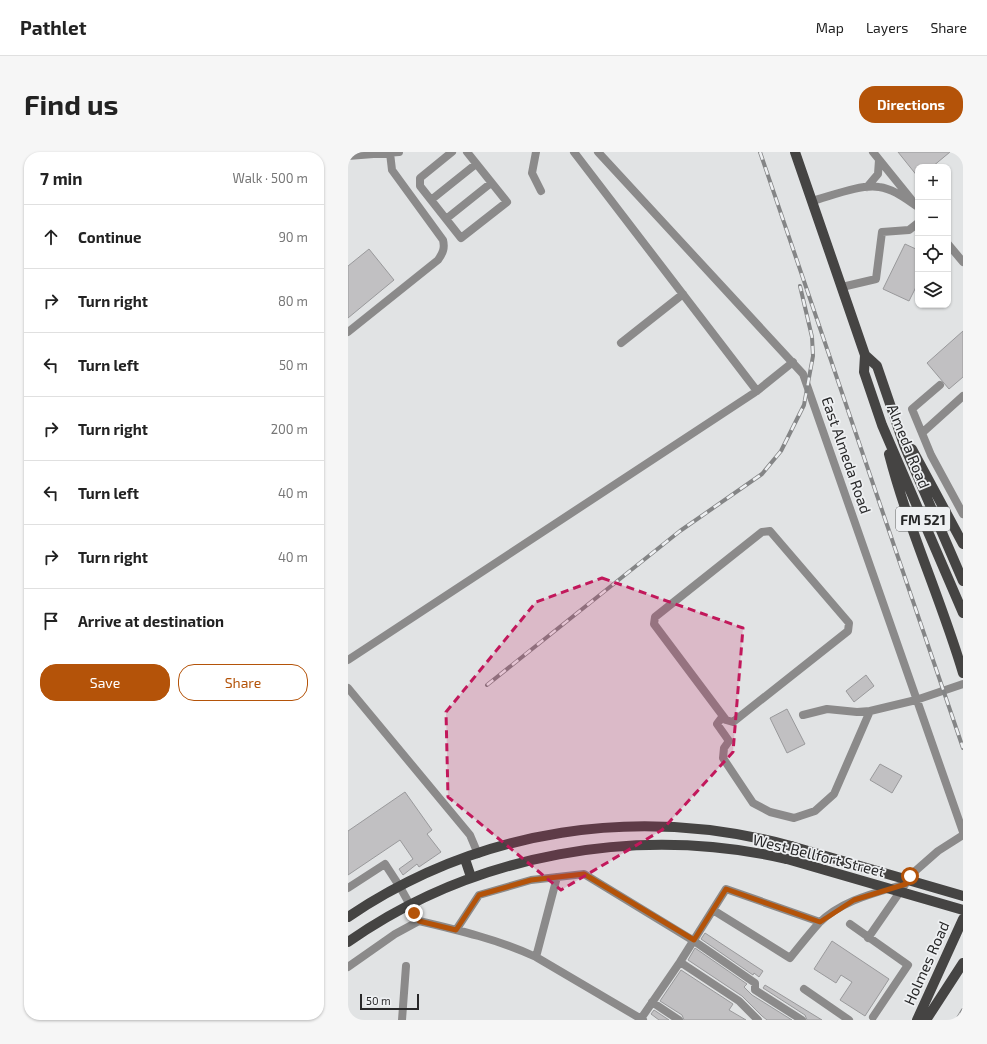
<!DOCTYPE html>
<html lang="en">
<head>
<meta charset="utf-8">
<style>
  body { margin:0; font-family:"Exo 2",sans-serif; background:#f6f6f6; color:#222 }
  .controls { position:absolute; right:12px; top:12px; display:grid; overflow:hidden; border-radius:8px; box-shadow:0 1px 3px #0004 }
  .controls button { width:36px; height:36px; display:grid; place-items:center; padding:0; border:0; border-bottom:1px solid #e0e0e0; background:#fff; color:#222; font:20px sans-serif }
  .scale { position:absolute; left:12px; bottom:10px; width:59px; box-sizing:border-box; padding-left:4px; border:2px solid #282829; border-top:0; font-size:11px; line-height:14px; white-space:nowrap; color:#282829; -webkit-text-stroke:3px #eef0f2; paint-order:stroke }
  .stop { position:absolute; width:12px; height:12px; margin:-9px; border:3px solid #b45309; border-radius:50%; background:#fff }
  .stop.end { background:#b45309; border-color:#fff; box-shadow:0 1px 4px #0008 }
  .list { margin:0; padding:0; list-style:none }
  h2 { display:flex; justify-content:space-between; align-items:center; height:52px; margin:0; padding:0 16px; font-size:17px }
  h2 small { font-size:13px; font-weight:400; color:#767676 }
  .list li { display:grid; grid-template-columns:26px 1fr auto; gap:12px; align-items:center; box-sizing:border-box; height:64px; padding:0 16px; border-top:1px solid #e0e0e0 }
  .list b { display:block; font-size:15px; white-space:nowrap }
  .list em { font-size:13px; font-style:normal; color:#767676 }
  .actions { display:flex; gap:8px; padding:12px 16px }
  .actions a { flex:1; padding:9px 0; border:1px solid #b45309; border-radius:16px; text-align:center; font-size:14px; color:#b45309 }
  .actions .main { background:#b45309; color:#fff }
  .icon { flex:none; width:22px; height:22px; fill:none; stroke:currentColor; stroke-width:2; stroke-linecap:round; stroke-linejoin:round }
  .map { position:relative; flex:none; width:615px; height:868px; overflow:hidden; border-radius:16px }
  header { display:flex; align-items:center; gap:24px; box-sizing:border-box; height:56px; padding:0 20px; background:#fff; border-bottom:1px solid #e0e0e0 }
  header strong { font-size:19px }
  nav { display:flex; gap:22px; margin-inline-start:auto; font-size:14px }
  .intro { display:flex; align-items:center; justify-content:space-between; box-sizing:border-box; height:96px; padding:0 24px }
  h1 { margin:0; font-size:28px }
  .button { padding:10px 18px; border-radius:16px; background:#b45309; color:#fff; font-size:14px; font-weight:700 }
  main { display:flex; gap:24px; padding:0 24px }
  aside { flex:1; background:#fff; border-radius:16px; box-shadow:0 1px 3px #0004 }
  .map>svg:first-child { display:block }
  .building { fill:#c1c0c2; stroke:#99999b }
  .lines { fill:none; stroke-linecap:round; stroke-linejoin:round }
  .minor { stroke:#8b8a8a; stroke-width:8 }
  .major { stroke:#454443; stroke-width:10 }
  .rail-casing { stroke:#848586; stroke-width:4 }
  .rail { stroke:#eef0f2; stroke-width:2.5; stroke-dasharray:8; stroke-linecap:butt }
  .major-bridge { stroke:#454443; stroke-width:10 }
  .route { stroke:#b45309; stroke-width:5 }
  .marked { fill:#c2185b; fill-opacity:0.2; stroke:#c2185b; stroke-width:3; stroke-dasharray:8 5; stroke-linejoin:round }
  .labels { text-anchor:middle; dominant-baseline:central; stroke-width:3.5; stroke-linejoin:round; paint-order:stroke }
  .shield { fill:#eef0f2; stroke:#636465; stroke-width:1 }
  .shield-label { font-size:14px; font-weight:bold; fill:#282829 }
  .street-label { font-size:15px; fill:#282829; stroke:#eef0f2 }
</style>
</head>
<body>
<header>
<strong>Pathlet</strong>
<nav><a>Map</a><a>Layers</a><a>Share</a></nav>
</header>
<div class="intro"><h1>Find us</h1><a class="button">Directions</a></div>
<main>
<aside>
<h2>7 min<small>Walk · 500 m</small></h2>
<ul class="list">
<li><svg class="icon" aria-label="ahead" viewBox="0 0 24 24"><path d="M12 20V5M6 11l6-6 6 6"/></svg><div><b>Continue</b></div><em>90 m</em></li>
<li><svg class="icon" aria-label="right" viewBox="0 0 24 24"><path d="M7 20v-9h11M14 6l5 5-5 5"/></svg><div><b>Turn right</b></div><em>80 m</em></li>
<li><svg class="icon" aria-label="left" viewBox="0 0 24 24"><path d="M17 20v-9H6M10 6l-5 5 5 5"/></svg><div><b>Turn left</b></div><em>50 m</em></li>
<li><svg class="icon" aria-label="right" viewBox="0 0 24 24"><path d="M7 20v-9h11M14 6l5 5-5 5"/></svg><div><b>Turn right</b></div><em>200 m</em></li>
<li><svg class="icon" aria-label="left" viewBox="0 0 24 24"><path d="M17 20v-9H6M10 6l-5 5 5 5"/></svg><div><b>Turn left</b></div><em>40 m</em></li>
<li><svg class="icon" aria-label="right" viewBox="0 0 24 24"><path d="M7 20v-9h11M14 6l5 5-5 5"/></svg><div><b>Turn right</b></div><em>40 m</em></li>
<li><svg class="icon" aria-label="arrive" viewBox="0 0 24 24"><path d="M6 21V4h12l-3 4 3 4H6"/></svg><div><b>Arrive at destination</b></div></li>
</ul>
<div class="actions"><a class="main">Save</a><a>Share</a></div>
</aside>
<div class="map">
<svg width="615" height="868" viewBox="0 0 615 868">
  <rect width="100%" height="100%" fill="#e1e3e4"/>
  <path class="building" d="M550,0H602L584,15H570V25Z
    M557,92L570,98V131L561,149L535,137Z
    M21,97L46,128L0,166V114Z
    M615,179V225L601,237L579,211Z
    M518,523L526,534L506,550L498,539Z
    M439,557L457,592L439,601L422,566Z
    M532,612L554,624L544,641L522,628Z
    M57,640L84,678L79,682L93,700L71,715L69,712L55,723L51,717L65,707L52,688L0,723V679Z
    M357,781L415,819L411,825L406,821L405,823L353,787Z
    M484,789L541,827L517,864L492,848L504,830L493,823L488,831L466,817Z
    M347,796L399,832L396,835L404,843L444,868H419L414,864L394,844L340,808Z
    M333,818L385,852L381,858L398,868H336L334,863L312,849Z
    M417,833L474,868H459L457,863L415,836Z
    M306,858L321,868H311L303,862Z"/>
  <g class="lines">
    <path class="minor" d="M104,0L72,26V34L113,86L159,50L119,0
      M188,0L184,21L193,39
      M226,0L409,239
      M250,0L455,222L615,680
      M525,0L563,47
      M0,4L51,0
      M519,35L530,22L531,8
      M83,48L128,12
      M464,49C483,44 512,32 531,35C546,37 558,47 570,55
      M98,67L143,31
      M600,92L615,110
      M494,135L528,127L534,80L561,78L570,71
      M0,180L90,108C95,101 97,96 95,88L44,18L42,1
      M273,191L335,142
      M592,233L564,257L583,303L615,362
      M574,281L615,244
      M422,379L501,471L500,479L385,570L378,568L306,472L307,465L414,380Z
      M0,508L409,239L445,210
      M0,536L122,683L130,702
      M455,563L479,557L509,560L522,559
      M375,564L369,572L381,589L376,596L375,606L405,651L422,660L446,666L467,659L486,642L522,559L568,548L615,532
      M0,736L37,712L52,735L71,769C110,778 152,788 188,805L209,725
      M365,758L442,806C451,795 461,782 471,771C494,748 527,741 557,732
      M502,772L560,813L525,865
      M108,778L131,743L183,728L236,722L346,789L407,831V838L454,868
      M520,786L565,721L590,699L615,683
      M188,805L295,868
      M332,810L391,849L410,868
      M0,815L47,782L71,769
      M456,837L501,868
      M304,850L331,868
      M54,868L58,814
      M292,868L332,810L378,737L472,770"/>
    <path class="major" d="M447,0L517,203L516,220L534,273L615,461
      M517,203L529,214L556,293L615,429
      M564,297L615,392
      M541,302C560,376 593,447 615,521
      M117,707L123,725
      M0,765C132,676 290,653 443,694
      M0,790C127,701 289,673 439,707
      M569,868L615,767
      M578,868L615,811"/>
    <g class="rail-casing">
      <path id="rail" d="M412,0L615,596
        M139,533L332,379L414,322L433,299L456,253L465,204L464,185L452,134
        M609,868L615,858"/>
    </g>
    <use href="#rail" class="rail"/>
    <path class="major-bridge" d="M443,694L615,744
      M439,707L615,758"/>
  </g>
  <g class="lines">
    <path class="route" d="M66,761L71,769L108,778L131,743L183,728L236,722L346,788L378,737L472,770L506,748L558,732L562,724"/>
  </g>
  <path class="marked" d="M254,426L395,476L385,600L314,678L213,738L100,645L98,560L188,450Z"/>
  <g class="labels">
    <rect class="shield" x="548" y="355" width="54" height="24" rx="3"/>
    <g class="shield-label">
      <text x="575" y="367">FM 521</text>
    </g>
    <g class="street-label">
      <text transform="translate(561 294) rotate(68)">Almeda Road</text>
      <text transform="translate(499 303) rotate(71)">East Almeda Road</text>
      <text transform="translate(471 703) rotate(14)">West Bellfort Street</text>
      <text transform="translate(578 811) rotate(-66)">Holmes Road</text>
    </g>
  </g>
</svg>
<div class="controls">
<button>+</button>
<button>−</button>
<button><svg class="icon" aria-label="locate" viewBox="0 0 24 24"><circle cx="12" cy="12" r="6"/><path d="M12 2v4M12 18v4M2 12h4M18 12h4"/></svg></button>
<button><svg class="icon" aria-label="layers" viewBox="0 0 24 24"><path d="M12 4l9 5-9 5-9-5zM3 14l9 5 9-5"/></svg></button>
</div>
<div class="scale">50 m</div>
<div class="stop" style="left:562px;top:724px"></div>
<div class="stop end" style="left:66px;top:761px"></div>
</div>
</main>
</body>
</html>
